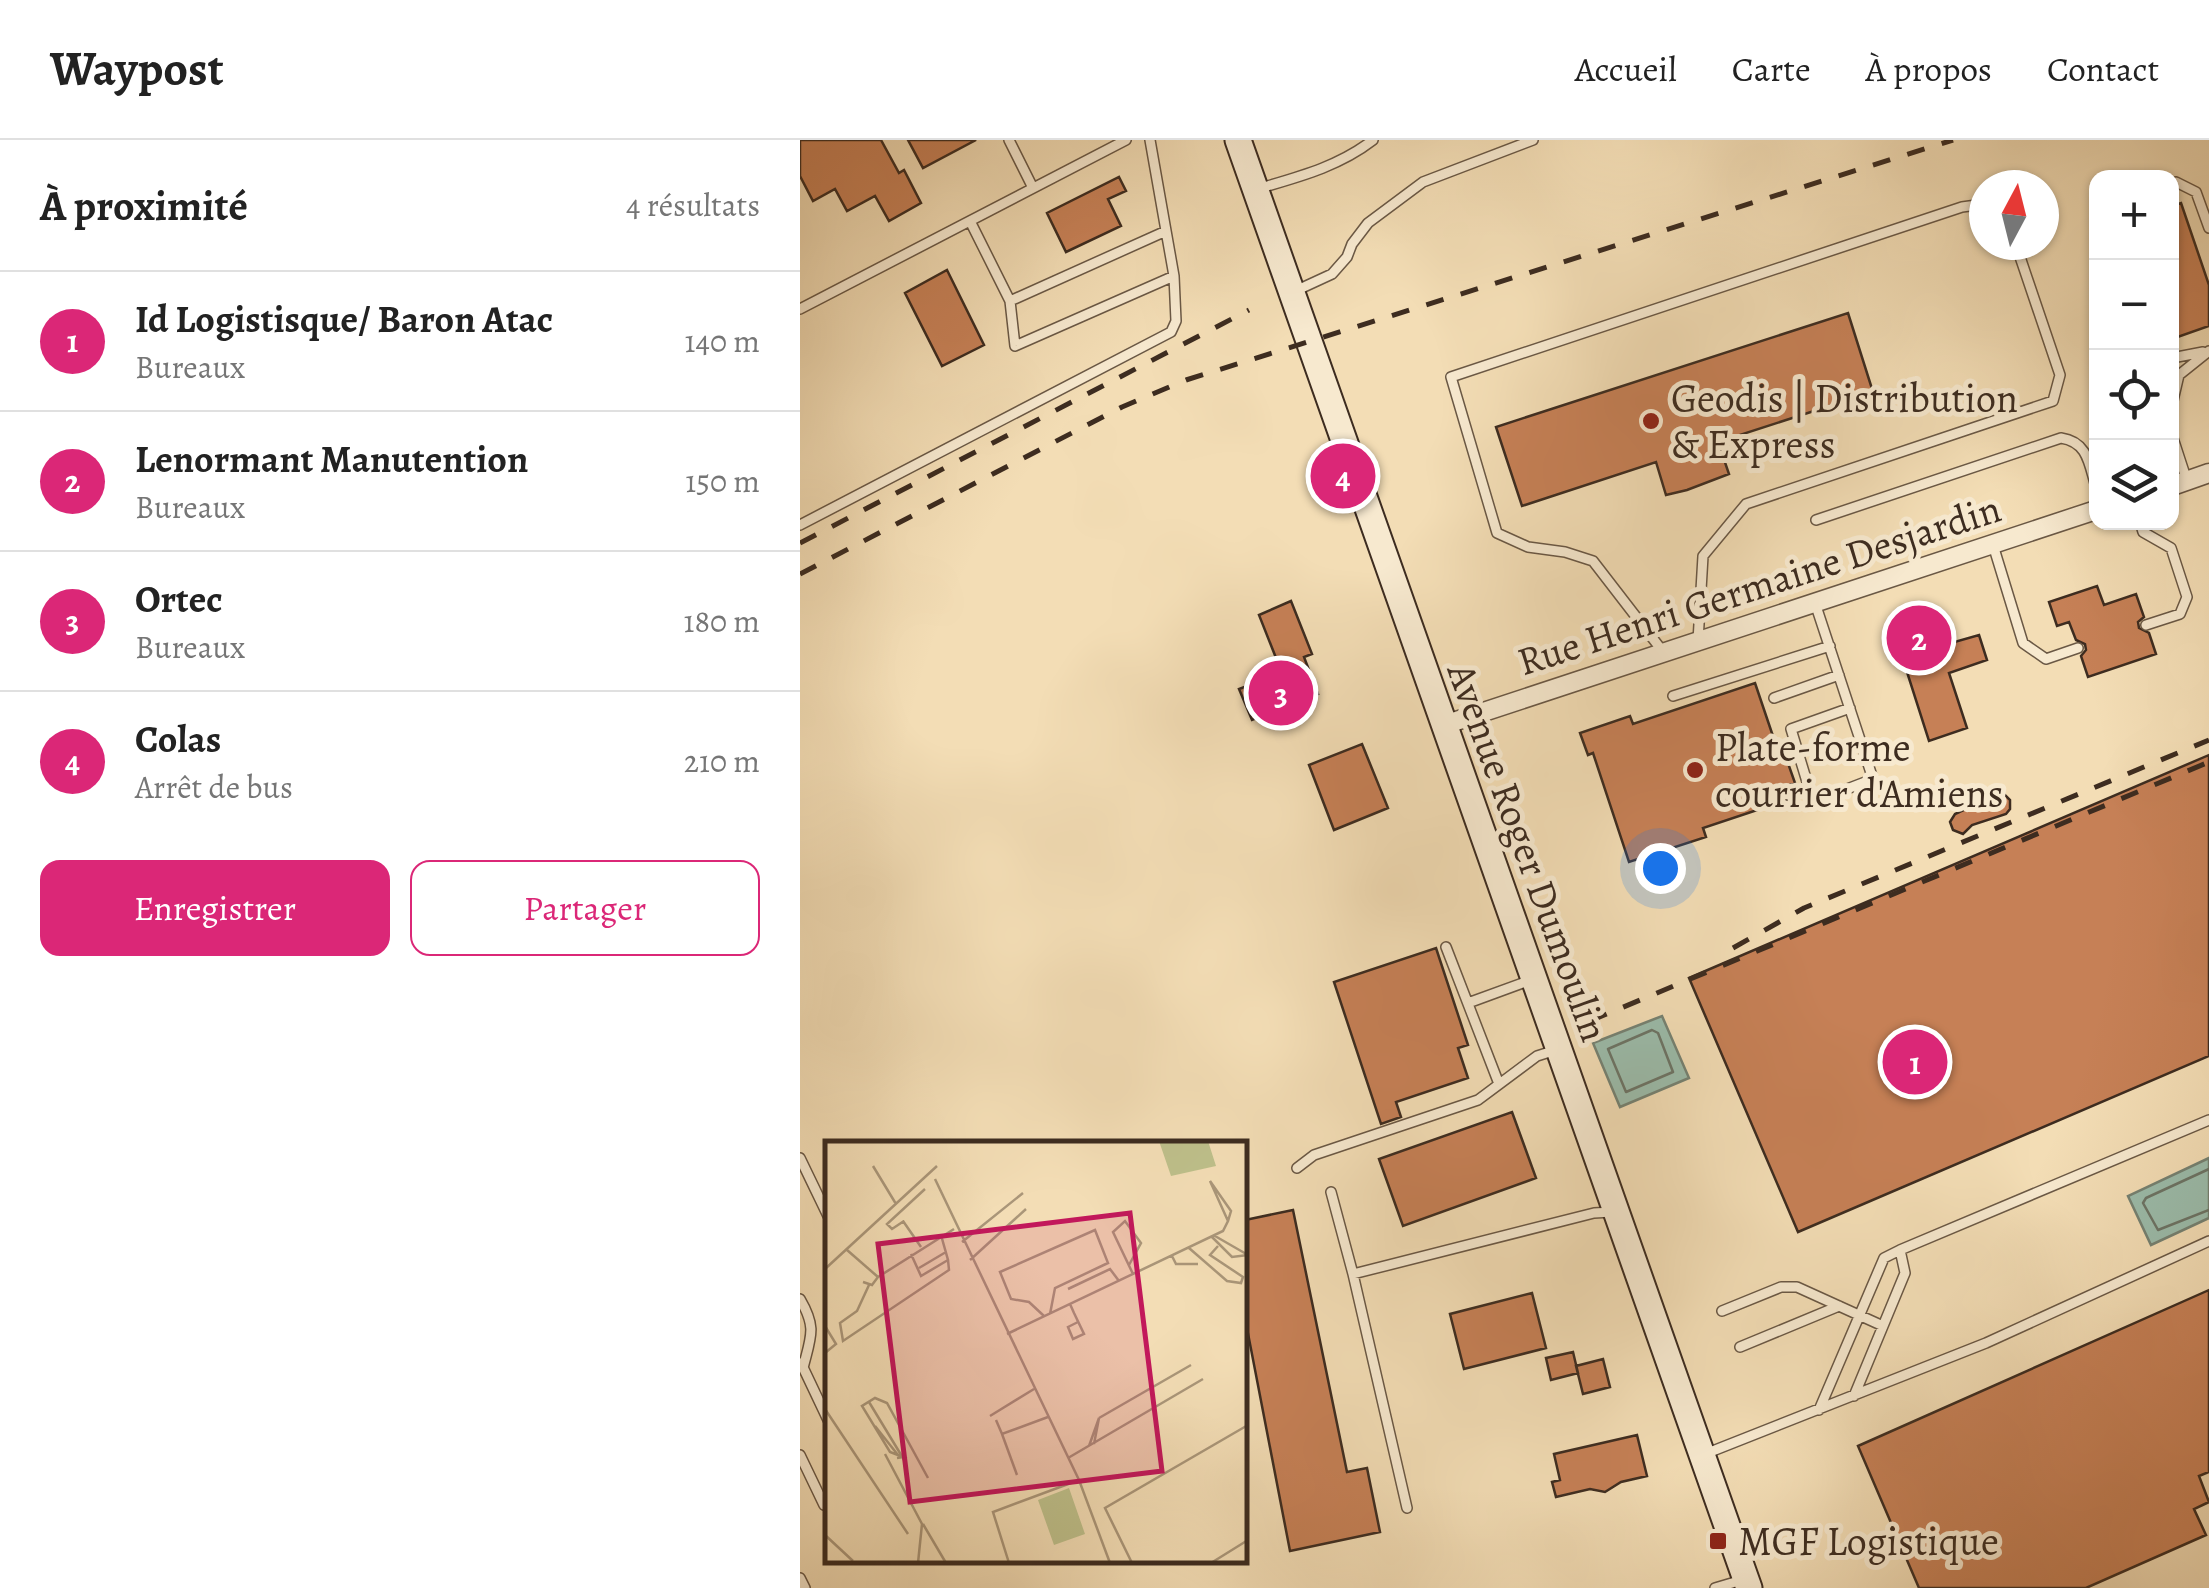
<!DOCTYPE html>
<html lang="fr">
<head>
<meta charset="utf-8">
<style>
  body { margin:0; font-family:Alegreya,serif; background:#f6f6f6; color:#222 }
  .controls { position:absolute; right:30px; top:30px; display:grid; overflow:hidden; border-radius:20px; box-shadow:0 2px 8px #0004 }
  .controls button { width:90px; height:90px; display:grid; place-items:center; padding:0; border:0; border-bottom:2px solid #e0e0e0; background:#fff; color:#222; font:50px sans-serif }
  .compass { position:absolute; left:1169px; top:30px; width:90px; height:90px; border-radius:50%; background:#fff; box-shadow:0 2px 8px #0004; rotate:7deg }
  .you { position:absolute; left:860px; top:728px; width:35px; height:35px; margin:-25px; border:8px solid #fff; border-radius:50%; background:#1a73e8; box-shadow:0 0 0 15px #1a73e833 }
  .badge { display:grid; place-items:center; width:65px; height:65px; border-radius:50%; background:#db2777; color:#fff; font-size:32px; font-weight:700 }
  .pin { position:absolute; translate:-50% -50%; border:5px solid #fff; box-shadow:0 2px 10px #0006 }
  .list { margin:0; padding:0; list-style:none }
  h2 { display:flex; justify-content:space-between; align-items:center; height:130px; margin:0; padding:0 40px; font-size:42px }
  h2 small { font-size:32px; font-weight:400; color:#767676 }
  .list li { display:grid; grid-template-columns:65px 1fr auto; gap:30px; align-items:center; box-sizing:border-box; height:140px; padding:0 40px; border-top:2px solid #e0e0e0 }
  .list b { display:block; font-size:38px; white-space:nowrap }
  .list p { margin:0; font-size:32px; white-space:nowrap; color:#767676 }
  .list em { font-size:32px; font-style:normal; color:#767676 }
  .actions { display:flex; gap:20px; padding:30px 40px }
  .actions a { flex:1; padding:22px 0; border:2px solid #db2777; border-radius:20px; text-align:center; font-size:35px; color:#db2777 }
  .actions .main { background:#db2777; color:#fff }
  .icon { flex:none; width:55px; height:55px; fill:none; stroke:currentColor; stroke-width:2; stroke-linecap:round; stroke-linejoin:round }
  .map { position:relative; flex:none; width:1409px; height:1448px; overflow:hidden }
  header { display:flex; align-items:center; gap:60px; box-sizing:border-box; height:140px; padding:0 50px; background:#fff; border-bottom:2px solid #e0e0e0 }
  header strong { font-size:48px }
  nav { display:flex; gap:55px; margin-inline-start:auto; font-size:35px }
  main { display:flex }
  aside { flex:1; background:#fff }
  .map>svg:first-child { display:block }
  .water { fill:#9bbcab; stroke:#758273; stroke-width:2.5 }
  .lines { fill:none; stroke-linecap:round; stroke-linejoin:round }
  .shore { stroke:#6c7466; stroke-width:2.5 }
  .building { fill:#c68056; stroke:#3d2c20; stroke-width:2.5 }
  .lane-casing { stroke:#6a5845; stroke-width:12 }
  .street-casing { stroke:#6a5845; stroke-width:21 }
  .secondary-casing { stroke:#3d2c20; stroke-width:29 }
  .lane { stroke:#f7e9cf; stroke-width:9 }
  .street { stroke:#f7e9cf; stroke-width:18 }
  .secondary { stroke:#f7e9cf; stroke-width:25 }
  .rail { stroke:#3d2c20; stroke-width:5; stroke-dasharray:18 18; stroke-linecap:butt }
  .poi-dot { fill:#8f2418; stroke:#f7e9cf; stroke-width:4 }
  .labels { text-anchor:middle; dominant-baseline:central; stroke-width:10; stroke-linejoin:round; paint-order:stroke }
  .poi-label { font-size:40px; fill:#3d2c20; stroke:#f7e9cf; text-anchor:start }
  .street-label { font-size:40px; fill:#3d2c20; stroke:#f7e9cf }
  .inset-road { fill:none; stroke:#aa9679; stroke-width:2.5 }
  .view { fill:#c2185b; fill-opacity:0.15; stroke:#c2185b; stroke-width:5 }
  .inset-edge { fill:none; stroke:#3d2c20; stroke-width:5 }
</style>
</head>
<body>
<header>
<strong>Waypost</strong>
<nav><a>Accueil</a><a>Carte</a><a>À propos</a><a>Contact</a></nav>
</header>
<main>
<aside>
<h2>À proximité<small>4 résultats</small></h2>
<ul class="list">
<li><span class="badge">1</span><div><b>Id Logistisque/ Baron Atac</b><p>Bureaux</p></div><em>140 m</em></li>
<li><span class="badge">2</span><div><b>Lenormant Manutention</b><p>Bureaux</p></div><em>150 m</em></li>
<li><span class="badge">3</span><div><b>Ortec</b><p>Bureaux</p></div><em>180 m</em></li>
<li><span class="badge">4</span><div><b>Colas</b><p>Arrêt de bus</p></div><em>210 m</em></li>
</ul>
<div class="actions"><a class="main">Enregistrer</a><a>Partager</a></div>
</aside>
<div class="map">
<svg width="1409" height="1448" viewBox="0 0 1409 1448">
  <rect width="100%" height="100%" fill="#f3ddb5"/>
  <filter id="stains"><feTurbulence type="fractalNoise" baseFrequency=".002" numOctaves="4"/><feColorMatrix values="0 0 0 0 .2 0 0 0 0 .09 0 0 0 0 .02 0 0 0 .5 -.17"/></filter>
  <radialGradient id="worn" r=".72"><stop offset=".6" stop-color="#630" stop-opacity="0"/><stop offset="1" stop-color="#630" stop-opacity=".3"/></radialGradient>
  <path class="water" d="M862,876L889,938L820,967L793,903Z
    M1409,1018V1078L1351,1105L1328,1056Z"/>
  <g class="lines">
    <path class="shore" d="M852,890L858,893L873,932L826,952L808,909Z
      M1409,1029L1346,1058L1343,1063L1358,1090L1409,1070"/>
  </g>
  <path class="building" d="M0,0H81L99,33L104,30L121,63L89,81L75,56L47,71L35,49L13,61L0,36Z
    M108,0H176L123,28Z
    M319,37L326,51L308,59L321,86L266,112L247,73Z
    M1381,63L1409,145V186L1372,199V66Z
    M147,130L184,205L142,226L105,153Z
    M1048,173L1073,252L918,302L929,334L887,350L866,355L856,322L722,366L696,287Z
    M1297,446L1304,465L1336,454L1344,477L1338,482L1339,488L1349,493L1356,514L1288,537L1281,516L1286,510L1285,504L1276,500L1269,482L1257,486L1249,462Z
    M491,461L512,514L504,517L518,554L452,580L439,549L482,533L459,475Z
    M1179,495L1187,520L1149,533L1167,588L1129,601L1107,532L1116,529L1112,514Z
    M955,543L978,611L983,609L995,643L989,645L993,658L903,688L906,697L829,722L793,613L788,615L780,593L830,576L833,584Z
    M562,604L588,668L534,690L509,625Z
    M1409,615V916L998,1092L889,838Z
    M1196,655H1205L1210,660V669L1206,674L1172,685L1163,694L1153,690L1150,682L1155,674Z
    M636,808L668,905L658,908L668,938L596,962L601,977L581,984L534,842Z
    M712,972L736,1038L603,1086L579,1019Z
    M493,1070L547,1332L567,1328L580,1392L490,1411L445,1178V1080Z
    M1409,1150V1332L1399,1336L1409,1362L1394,1369L1406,1395L1286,1448H1119L1058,1306Z
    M732,1153L746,1208L664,1229L650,1174Z
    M773,1212L778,1233L751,1240L746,1218Z
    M803,1219L810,1247L783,1254L776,1226Z
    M837,1295L847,1336L821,1342L805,1352L790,1349L756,1357L752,1342L760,1340L754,1314Z"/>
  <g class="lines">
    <g class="lane-casing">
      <path id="lane" d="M209,0L233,48
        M1372,43L1376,42L1396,52L1409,88
        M457,49C498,37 538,27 573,0
        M170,81L210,161L215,206L374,136L350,0
        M493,152L532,134L547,117L552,104L568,83L623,42L733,0
        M210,161L366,91
        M0,169L326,0
        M1372,218L1403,212
        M1372,265L1379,235L1409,211
        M1372,295L1387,341
        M1016,380L1261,298C1288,302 1289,324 1296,347
        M1340,382L1343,392L1371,408L1387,457L1380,474L1346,485
        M0,385L371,192L376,181L374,136
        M1193,405L1223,503L1246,519L1278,508
        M1015,463L1073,639L1021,659L1011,655L991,589L1050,568
        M898,501L903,416L946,364L1253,261L1260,235L1216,105
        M864,513L793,421L765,412L728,407L697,393L651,237L1162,67L1184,64
        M873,556L1030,506
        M974,558L1039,535
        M646,807L699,944
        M668,863L731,840
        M0,1018L28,1076
        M497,1028L514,1015L678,960L737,916L756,910
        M531,1052L553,1134L794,1073L812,1072
        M1100,1110L1409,980
        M553,1134L607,1368
        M0,1159C17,1188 11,1196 3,1228
        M922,1171L981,1147H997L1083,1186
        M940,1207L1039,1166
        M1,1223L28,1280
        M1019,1270L1084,1118L1100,1110L1105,1133L1054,1256
        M905,1314L1186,1203L1409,1101
        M0,1315L24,1365
        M0,1438L5,1448
        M915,1448L942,1440"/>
    </g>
    <g class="street-casing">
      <path id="street" d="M1372,346L1409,333
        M644,585L1296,370"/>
    </g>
    <g class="secondary-casing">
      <path id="secondary" d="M438,0L949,1448"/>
    </g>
    <use href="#lane" class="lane"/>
    <use href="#street" class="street"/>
    <use href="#secondary" class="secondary"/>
    <path class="rail" d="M0,403L449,170
      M0,434L322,267L386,240L1153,0
      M933,808L1004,768L1409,600
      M790,881L1409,622"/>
  </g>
  <g class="poi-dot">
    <circle cx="851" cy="281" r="10"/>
    <circle cx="895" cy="630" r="10"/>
    <rect x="908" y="1391" width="20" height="20" rx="5"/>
  </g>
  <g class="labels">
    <g class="poi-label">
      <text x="871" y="258">Geodis | Distribution<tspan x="871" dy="46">&amp; Express</tspan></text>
      <text x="915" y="607">Plate-forme<tspan x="915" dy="46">courrier d'Amiens</tspan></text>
      <text x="938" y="1401">MGF Logistique</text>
    </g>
    <g class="street-label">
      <text transform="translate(959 445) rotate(-18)">Rue Henri Germaine Desjardin</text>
      <text transform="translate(728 712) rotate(70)">Avenue Roger Dumoulin</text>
    </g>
  </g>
  <g transform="translate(25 1001)">
    <rect width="422" height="422" fill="#f3ddb5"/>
    <path d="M334,0H383L391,25L346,35ZM244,347L260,393L229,404L213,359Z" fill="#bec08b"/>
    <path class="inset-road" d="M48,25L71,63M110,38L254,339L285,422M78,80L96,106M79,80L67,88L62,83L100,48M390,95L423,114M387,96L407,116L423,114M137,101L198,52M364,107L402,140L416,142L418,136L385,114L393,105M22,109L53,136L47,144L38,141M86,113L96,135L123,119L116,94M347,115L351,123H373M145,119L201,68M304,124L316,102L300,80L288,91L308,133M94,127L121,111M0,128L112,25M53,136L129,88M44,144L32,170L15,182L18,200L124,129L123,119M243,148L285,128L294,140M245,163L249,172L259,193L248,198L243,186L253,181M219,175L204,161L186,158L175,131L270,89L283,122L230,147L225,173M0,185L11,203L0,212M182,193L398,90L403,80L406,70L385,40L403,80M44,261L81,322M0,268L83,393M165,275L209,248M274,277L366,224M171,279L177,293L223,276M50,285L73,314M177,293L192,334M264,305L274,277L269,303M60,313L97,383L93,422M72,317L78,316L65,311L37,265L50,257L62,262L103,337M243,317L378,238M98,383L121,422M0,394L28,420M184,422L168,371L254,339M307,422L280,367L423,284M386,422L423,399"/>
    <path class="view" d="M305,72L337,330L85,361L53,103Z"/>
    <rect width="422" height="422" class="inset-edge"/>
  </g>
  <rect width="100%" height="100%" filter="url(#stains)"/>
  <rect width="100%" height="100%" fill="url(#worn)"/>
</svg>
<div class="controls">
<button>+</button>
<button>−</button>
<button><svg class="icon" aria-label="locate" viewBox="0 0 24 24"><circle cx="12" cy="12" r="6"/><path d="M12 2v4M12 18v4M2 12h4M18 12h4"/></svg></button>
<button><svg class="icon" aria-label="layers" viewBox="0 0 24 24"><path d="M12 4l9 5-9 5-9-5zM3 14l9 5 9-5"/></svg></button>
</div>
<svg class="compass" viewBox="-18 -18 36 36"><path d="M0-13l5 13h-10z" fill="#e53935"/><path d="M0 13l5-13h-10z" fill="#767676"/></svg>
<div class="you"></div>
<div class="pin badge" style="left:1115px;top:922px">1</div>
<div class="pin badge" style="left:1119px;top:498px">2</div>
<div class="pin badge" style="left:481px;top:553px">3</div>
<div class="pin badge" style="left:543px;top:336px">4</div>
</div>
</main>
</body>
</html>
